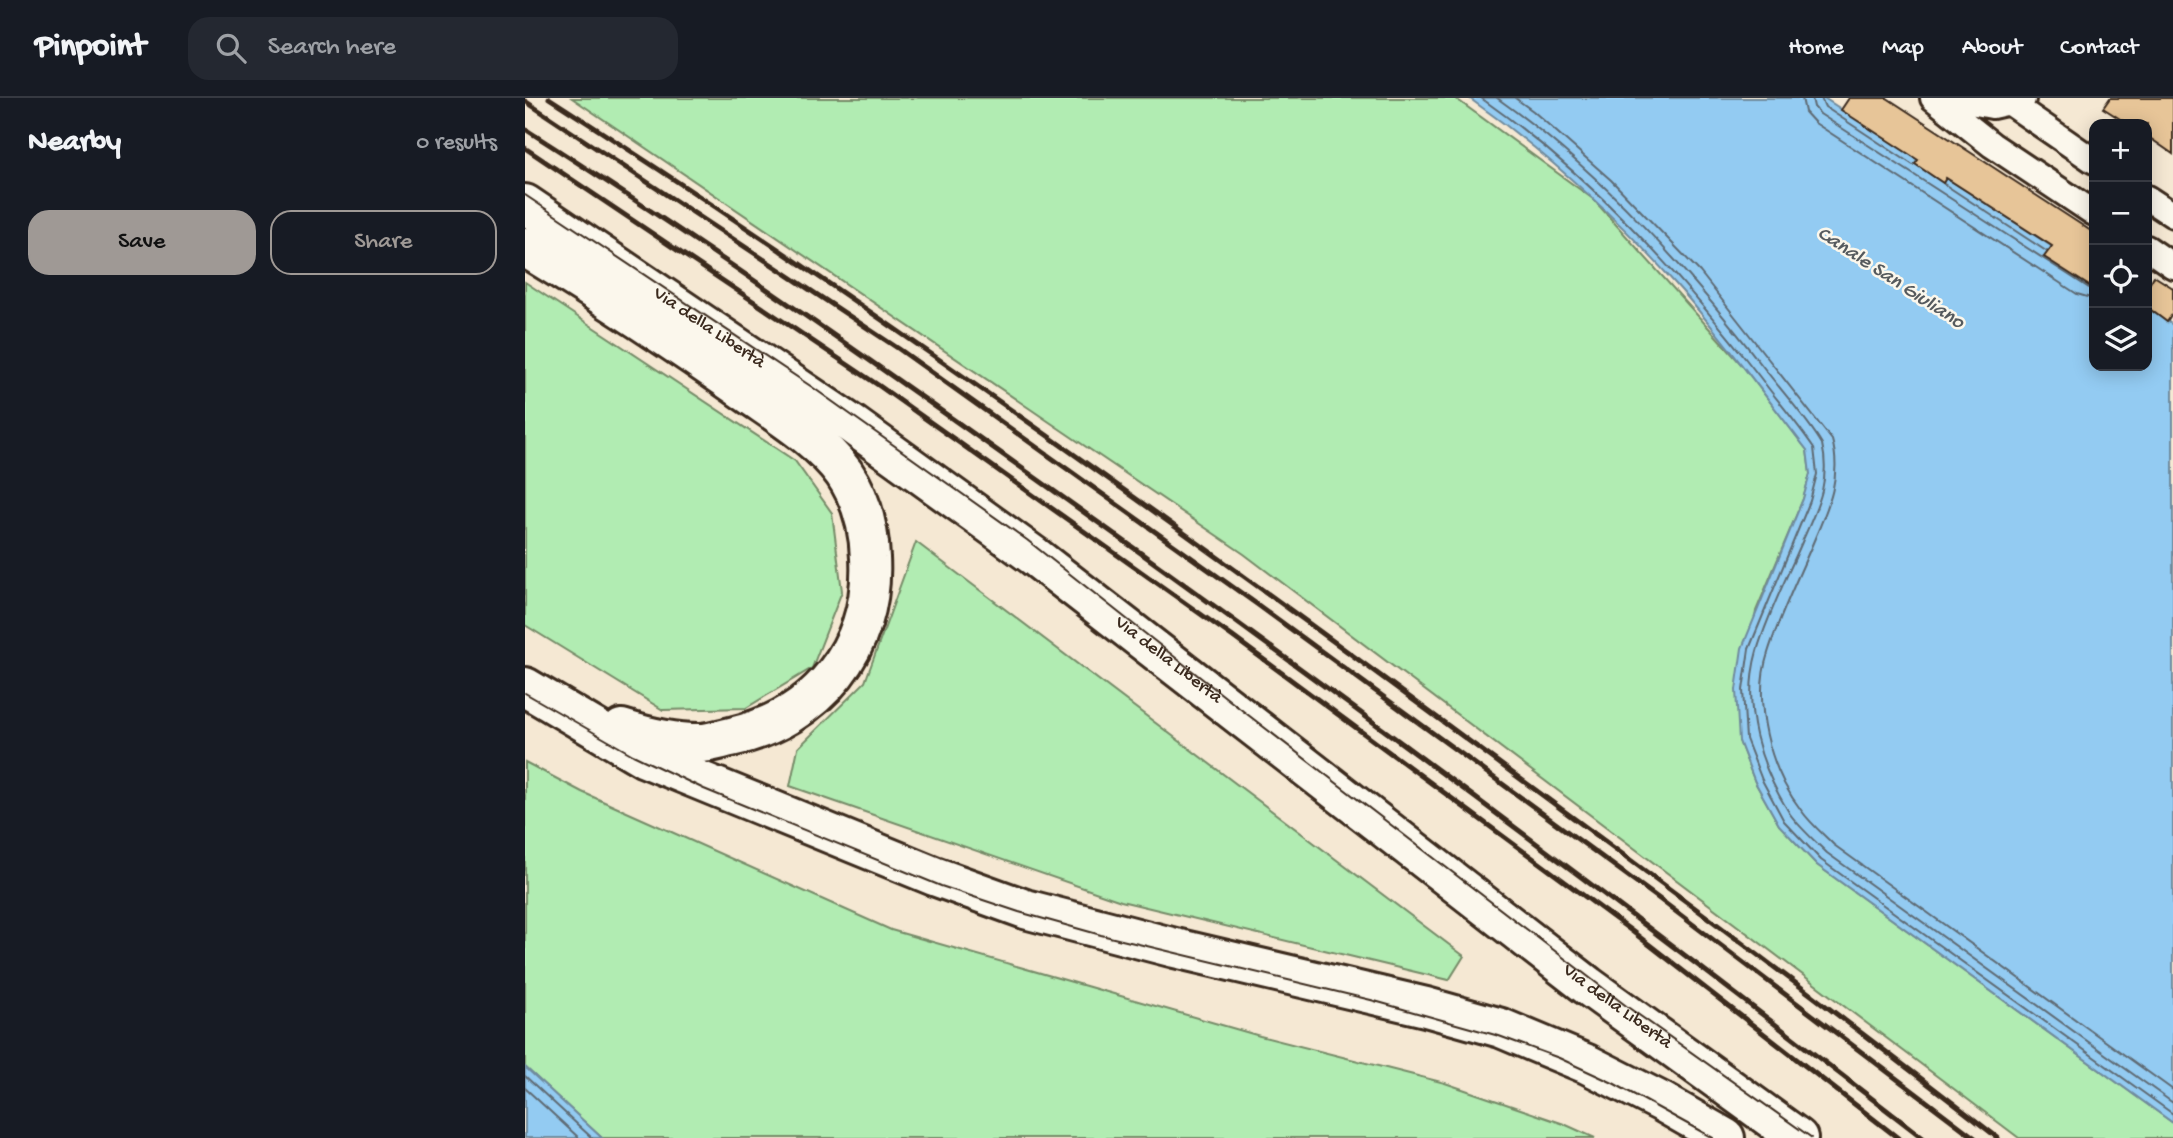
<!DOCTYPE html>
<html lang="en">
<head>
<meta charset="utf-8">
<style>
  body { margin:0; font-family:"Gochi Hand",sans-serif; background:#242831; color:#f1f3f6 }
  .controls { position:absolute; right:21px; top:21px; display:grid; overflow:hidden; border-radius:14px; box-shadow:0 4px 18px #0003 }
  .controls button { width:63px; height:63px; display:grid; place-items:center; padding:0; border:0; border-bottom:2px solid #363941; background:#171b24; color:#f1f3f6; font:35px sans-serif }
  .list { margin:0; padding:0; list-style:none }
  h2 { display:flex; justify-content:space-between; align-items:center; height:91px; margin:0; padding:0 28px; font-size:30px }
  h2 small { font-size:23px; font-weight:400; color:#9ea1a6 }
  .actions { display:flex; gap:14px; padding:21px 28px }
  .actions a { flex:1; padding:16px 0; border:2px solid #9f9995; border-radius:21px; text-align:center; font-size:24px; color:#9f9995 }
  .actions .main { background:#9f9995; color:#111 }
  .icon { flex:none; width:38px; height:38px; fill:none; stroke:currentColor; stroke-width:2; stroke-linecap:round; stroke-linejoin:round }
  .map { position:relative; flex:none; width:1648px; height:1040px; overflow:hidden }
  header { display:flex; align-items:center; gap:42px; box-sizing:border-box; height:98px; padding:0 35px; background:#171b24; border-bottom:2px solid #363941 }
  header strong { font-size:33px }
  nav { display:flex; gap:38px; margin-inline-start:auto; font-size:24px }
  .search { width:490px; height:63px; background:#242831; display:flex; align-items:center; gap:18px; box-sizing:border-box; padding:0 24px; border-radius:21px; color:#9ea1a6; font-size:26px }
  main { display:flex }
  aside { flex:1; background:#171b24 }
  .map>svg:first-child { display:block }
  .green { fill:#b1ecb2; stroke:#768b68; stroke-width:2 }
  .water { fill:#93cbf2; stroke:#708b9d; stroke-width:2 }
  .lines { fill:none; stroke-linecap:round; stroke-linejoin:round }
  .shore { stroke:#5e6a73; stroke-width:2 }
  .building { fill:#e7c598; stroke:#3b2a1e; stroke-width:2 }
  .minor-casing { stroke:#3b2a1e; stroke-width:30 }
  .trunk-casing { stroke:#3b2a1e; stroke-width:44 }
  .minor { stroke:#fbf7ec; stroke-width:24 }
  .trunk { stroke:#fbf7ec; stroke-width:38 }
  .tram { stroke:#3b2a1e; stroke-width:2 }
  .rail { stroke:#3b2a1e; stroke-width:5 }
  .labels { text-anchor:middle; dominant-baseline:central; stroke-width:5; stroke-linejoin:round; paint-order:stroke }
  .street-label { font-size:19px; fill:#3b2a1e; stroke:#fbf7ec }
  .water-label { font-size:21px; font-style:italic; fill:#555a5e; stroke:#fbf7ec }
</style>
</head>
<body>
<header>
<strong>Pinpoint</strong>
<div class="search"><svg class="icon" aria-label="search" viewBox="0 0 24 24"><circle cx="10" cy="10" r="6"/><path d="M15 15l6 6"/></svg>Search here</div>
<nav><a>Home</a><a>Map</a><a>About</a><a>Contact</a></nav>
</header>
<main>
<aside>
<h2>Nearby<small>0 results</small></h2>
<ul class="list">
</ul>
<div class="actions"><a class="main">Save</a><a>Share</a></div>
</aside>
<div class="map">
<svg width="1648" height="1040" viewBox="0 0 1648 1040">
  <rect width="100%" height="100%" fill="#f5e8d3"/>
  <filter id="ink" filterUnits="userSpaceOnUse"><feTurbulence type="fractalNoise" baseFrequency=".0143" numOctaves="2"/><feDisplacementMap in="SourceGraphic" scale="14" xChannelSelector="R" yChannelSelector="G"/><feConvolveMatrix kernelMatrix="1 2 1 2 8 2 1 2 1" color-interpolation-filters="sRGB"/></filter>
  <g filter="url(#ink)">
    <path class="green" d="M47,0H930L1068,101L1217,267L1282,352L1285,376L1278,401L1231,513L1214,643L1230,684L1254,727L1292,767L1648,1025V1040H1494L719,456Z
      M0,184L270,363L307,415L317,493L287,570L221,610L138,612L0,527Z
      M391,444L939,858L924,882L596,803L265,688L273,650L340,584Z
      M0,664L57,694L366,832L735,938L920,985L1039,1026L1070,1040H77L0,969Z"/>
    <path class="water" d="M944,0H1299L1569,176V268H1622V210L1648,227V1025L1292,767L1254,727L1230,684L1214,643L1211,592L1217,550L1278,401L1285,376L1282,352C1241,299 1201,244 1157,193C1094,121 1022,55 944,0Z
      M0,969L77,1040H0Z"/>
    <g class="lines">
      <path class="shore" d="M956,0C1064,76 1154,174 1234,278C1252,302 1272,325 1289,350L1292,376L1285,403L1224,551L1218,592L1221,641L1237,682L1259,723L1296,762L1648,1016
        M972,0C1075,73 1162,170 1239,270C1258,295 1281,319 1297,346C1306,384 1292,410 1277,444C1262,479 1243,516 1232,553C1216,609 1235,669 1265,716C1275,730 1290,743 1302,755L1648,1005
        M990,0L1008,13L1086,82L1175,174L1307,342C1317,378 1304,408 1290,440C1274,478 1255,516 1243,555C1227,604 1245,672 1276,712C1285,725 1298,736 1309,747L1648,992
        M1277,0L1280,14L1290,25L1552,196L1569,201
        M1287,0L1289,9L1295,16L1564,190
        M1296,0L1300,9L1388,67
        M1419,86L1521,153
        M0,978L67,1040
        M0,990L54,1040"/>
    </g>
    <path class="building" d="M1324,0H1362L1569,135V191L1519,159L1527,148L1421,80L1418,85L1390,66L1393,62L1316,12Z
      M1585,0H1648V56L1622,38V26H1603L1578,10Z
      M1629,178L1648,190V215L1642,224L1622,209V190Z"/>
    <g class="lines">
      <g class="minor-casing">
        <path id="minor" d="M1408,0L1467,47L1569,115
          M1424,0L1467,8L1498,1
          M1485,5L1569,63
          M1622,100L1648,117
          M1622,150L1648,168"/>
      </g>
      <g class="trunk-casing">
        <g id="trunk">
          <path id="s1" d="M0,106L329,328L509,458L1063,888L1273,1040"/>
          <path d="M0,149C75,195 149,243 221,294C255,318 294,341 319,375C336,400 344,430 345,460C350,549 293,620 206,639C196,641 185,645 175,645C148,645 122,639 97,631"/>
          <path d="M0,589L120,660L409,778L500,811L650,850L901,909L976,930L1062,966L1137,1004L1200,1040"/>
        </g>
      </g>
      <use href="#minor" class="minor"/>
      <use href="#trunk" class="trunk"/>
      <path class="tram" d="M0,97L287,289L502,442L718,613L1104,910L1287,1040
        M0,595L108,657L179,691L416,788L494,814L576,837L846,902L974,938L1034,960L1088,985L1188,1040"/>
      <path class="rail" d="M24,0C326,194 618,403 906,615C1096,755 1287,895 1473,1040
        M0,3L374,251L733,507L1133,800L1450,1040
        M0,31C178,144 351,266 522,388C819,599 1110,817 1398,1040
        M0,50L353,287L708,539L1108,834L1373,1040"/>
    </g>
  </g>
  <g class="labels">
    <g class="street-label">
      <text stroke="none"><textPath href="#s1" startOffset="222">Via della Libertà</textPath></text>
      <text stroke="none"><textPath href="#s1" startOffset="789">Via della Libertà</textPath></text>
      <text stroke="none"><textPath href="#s1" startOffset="1356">Via della Libertà</textPath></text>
    </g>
    <g class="water-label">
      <text transform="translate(1365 181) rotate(33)">Canale San Giuliano</text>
    </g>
  </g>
</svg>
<div class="controls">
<button>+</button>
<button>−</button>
<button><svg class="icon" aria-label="locate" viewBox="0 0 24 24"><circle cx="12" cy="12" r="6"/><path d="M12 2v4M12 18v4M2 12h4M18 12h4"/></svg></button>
<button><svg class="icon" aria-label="layers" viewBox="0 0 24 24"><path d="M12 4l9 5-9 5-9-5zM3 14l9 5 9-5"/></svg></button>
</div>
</div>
</main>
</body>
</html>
